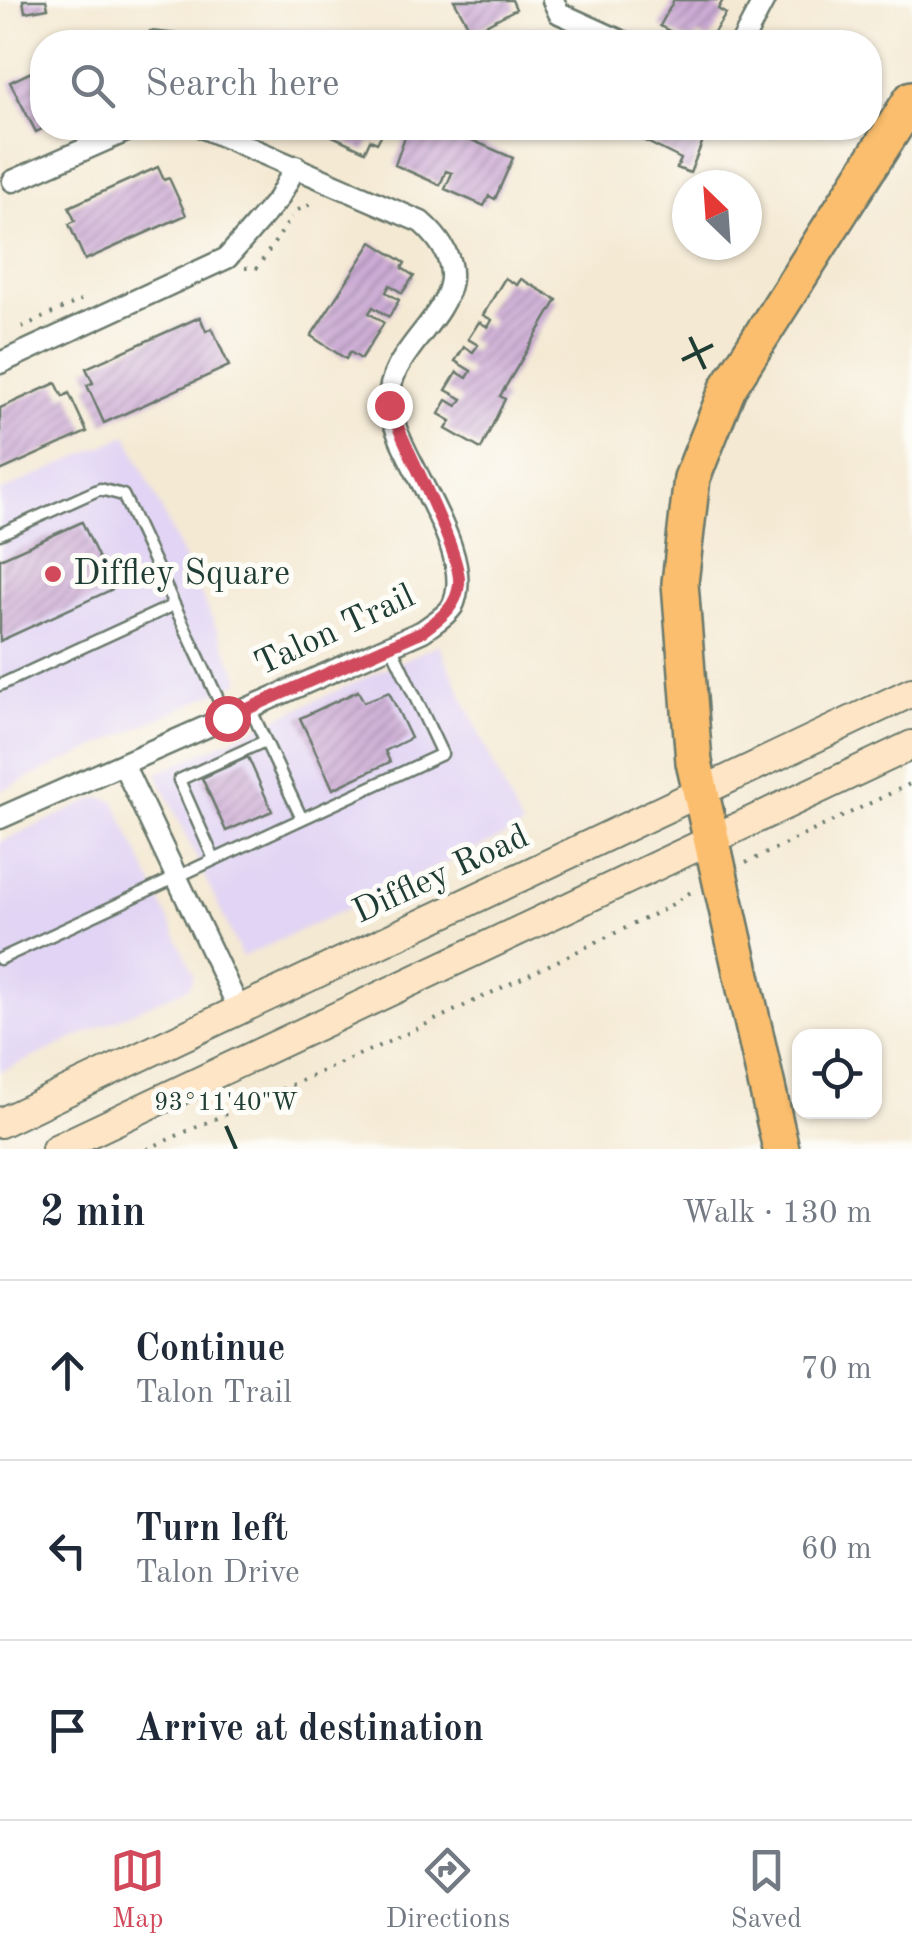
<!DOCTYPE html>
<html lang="en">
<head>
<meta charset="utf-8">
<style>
  body { margin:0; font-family:"Old Standard TT",serif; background:#f2f2f3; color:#1f2937 }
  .controls { position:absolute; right:30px; bottom:30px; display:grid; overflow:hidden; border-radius:20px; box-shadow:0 2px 8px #0004 }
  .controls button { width:90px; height:90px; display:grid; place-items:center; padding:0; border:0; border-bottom:2px solid #e0e1e3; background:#fff; color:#1f2937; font:50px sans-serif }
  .compass { position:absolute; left:672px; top:170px; width:90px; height:90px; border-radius:50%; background:#fff; box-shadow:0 2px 8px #0004; rotate:335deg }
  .stop { position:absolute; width:30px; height:30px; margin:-22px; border:8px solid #d1495b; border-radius:50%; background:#fff }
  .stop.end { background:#d1495b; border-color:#fff; box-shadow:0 2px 10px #0008 }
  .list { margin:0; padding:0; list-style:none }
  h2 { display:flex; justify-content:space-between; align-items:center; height:130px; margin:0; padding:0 40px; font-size:42px }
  h2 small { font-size:32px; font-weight:400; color:#747a83 }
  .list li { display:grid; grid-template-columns:65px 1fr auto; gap:30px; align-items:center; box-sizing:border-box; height:180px; padding:0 40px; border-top:2px solid #e0e1e3 }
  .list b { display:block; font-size:38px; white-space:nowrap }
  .list p { margin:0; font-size:32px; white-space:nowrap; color:#747a83 }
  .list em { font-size:32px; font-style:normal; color:#747a83 }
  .icon { flex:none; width:55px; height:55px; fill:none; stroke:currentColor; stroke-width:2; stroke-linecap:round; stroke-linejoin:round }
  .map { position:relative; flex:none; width:912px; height:1149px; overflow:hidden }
  .search { position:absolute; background:#fff; box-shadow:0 2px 8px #0004; left:30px; right:30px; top:30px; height:110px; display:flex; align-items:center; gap:25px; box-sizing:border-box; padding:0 35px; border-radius:40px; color:#747a83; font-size:38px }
  .sheet { height:670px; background:#fff }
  nav { display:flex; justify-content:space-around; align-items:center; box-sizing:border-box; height:140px; border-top:2px solid #e0e1e3; background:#fff; font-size:28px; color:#747a83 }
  nav a { display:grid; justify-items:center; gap:5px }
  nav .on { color:#d1495b }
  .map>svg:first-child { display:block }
  .built { fill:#e1d4f4 }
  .building { fill:url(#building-hatch) }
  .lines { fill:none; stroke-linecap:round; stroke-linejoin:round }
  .lane-casing { stroke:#6a796c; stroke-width:15 }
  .street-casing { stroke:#6a796c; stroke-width:25 }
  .secondary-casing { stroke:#6a796c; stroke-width:32 }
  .highway-casing { stroke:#6a796c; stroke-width:40 }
  .path { stroke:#6a796c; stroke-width:4; stroke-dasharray:2.5 8; stroke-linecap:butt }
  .lane { stroke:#fff; stroke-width:10 }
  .street { stroke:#fff; stroke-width:20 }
  .secondary { stroke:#fde5c5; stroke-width:28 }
  .highway { stroke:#fbbe6e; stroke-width:35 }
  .route { stroke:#d1495b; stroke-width:12 }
  .ticks { fill:none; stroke:#1f3d34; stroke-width:4 }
  .poi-dot { fill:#d1495b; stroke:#fdfcf7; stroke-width:4 }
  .labels { text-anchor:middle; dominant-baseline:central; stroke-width:10; stroke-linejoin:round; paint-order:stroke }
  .poi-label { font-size:35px; fill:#1f3d34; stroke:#fdfcf7; text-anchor:start }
  .street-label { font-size:35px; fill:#1f3d34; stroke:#fdfcf7 }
  .ticks-label { font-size:25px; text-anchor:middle; fill:#1f3d34; stroke:#fdfcf7; stroke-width:10; stroke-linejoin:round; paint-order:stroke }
</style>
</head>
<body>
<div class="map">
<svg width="912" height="1149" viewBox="0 0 912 1149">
  <defs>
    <pattern id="building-hatch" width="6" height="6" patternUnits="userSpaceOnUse" patternTransform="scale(2.5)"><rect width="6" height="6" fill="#ccaad4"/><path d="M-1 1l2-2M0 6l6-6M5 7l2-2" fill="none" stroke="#a58cad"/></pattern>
  </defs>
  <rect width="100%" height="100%" fill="#fdfcf7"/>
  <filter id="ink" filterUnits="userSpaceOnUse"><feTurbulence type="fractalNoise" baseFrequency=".01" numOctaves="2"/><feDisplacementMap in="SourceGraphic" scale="20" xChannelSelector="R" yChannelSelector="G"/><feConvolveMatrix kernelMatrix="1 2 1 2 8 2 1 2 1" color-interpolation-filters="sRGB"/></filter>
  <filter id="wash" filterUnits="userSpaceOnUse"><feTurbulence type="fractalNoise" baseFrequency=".0048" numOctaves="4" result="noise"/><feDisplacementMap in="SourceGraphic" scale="40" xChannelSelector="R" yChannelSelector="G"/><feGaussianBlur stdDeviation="2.25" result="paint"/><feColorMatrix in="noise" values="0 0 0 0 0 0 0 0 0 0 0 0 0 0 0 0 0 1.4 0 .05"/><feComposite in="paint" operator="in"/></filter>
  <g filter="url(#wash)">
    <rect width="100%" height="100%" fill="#f4e9d3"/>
    <path class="built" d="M127,435L241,681L0,791V492Z
      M439,644L522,828L242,957L157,773Z
      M99,797L114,800L194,975L189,987L0,1072V842Z"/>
    <g id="blocks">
      <path class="building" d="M23,0H46L48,8L25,12Z
        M454,0H512L516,9L472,32Z
        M674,0H723L718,9L726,14L709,40L698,35L691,42L660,26Z
        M150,31L238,40V42H149Z
        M532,33L549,42H527Z
        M42,67V129L36,132L10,82Z
        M315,128H385L377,143L370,140L365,151Z
        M408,128H444L513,158L495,199L489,196L484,206L445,189L452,173L446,171L440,185L395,165Z
        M619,128H708L690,173L677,168L681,159Z
        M158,167L164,180L169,178L186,215L85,260L69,224L75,221L69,207Z
        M372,242L405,263L402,268L414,276L402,293L390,285L386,292L399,300L389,317L373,307L369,313L384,323L361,359L350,352L346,359L311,336Z
        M505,278L517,285L521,279L557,300L500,396L505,399L481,449L446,429L451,421L439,414L447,400L457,406L462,399L446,390L457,372L467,378L471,371L455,361L464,347L473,352L478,345L468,339L479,322L488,327L492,320L483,315Z
        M200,317L206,331L212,328L229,366L104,423L87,385L93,383L86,368Z
        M56,383L63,397L69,393L87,432L0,471V408Z
        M82,522L113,589L0,641V559Z
        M358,691L364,702L389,692L411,738L385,751L390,762L333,789L300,718Z
        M248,757L272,811L226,831L202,778Z"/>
    </g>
  </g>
  <g filter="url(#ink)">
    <use href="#blocks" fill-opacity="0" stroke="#6a796c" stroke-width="2.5"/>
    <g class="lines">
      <g class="lane-casing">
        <path id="lane" d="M0,534L100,489L123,495L227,718
          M0,685L174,605
          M250,708L302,819
          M214,859L179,780L265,741
          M0,959L442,754L391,646"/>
      </g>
      <g class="street-casing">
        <path id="street" d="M553,0L559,13L623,42
          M742,42L764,0
          M13,181L133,128
          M0,363L227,258L278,199L296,166
          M123,764L240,1011
          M0,818L423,631C432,624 446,616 452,607C479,554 400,463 390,408C378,338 508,299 421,222L204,128"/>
      </g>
      <g class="secondary-casing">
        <path id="secondary" d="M0,1123L912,692
          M56,1149L912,745"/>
      </g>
      <g class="highway-casing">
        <path id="highway" d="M781,1149L694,762L680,583L692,478L728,388L912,99"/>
      </g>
      <path class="path" d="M298,210L316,202
        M245,268H257L292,217
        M22,327L81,300
        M746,863L912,783
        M147,1149L406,1034L665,909L694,890"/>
      <use href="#lane" class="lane"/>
      <use href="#street" class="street"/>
      <use href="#secondary" class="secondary"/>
      <use href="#highway" class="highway"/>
    </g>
  </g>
  <g class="lines" filter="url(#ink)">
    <path class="route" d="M227,718L423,631C440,618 457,607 459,584C462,552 402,443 389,405"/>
  </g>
  <path class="ticks" d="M690,337L705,369M682,360L713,345M226,1126L236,1149"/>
  <circle class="poi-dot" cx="53" cy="574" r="10"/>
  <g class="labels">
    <g class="poi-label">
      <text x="73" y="574">Diffley Square</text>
    </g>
    <g class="street-label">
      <text transform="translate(335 631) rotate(-25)">Talon Trail</text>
      <text transform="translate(441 875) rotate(-25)">Diffley Road</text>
    </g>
  </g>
  <g class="ticks-label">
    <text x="226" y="1110">93°11'40"W</text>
  </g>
</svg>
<div class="controls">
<button><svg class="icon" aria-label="locate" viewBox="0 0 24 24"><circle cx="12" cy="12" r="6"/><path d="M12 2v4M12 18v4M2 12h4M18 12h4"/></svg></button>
</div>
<svg class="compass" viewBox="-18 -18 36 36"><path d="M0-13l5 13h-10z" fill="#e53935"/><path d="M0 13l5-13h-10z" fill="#747a83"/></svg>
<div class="stop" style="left:227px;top:718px"></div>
<div class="stop end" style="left:389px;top:405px"></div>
<div class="search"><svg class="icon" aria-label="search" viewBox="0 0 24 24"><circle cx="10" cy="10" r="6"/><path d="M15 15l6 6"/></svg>Search here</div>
</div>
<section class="sheet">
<h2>2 min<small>Walk · 130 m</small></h2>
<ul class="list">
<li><svg class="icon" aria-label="ahead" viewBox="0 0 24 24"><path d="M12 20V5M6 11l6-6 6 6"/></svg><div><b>Continue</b><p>Talon Trail</p></div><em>70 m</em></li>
<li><svg class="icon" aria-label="left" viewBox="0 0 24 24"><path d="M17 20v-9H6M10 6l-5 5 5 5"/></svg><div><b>Turn left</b><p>Talon Drive</p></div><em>60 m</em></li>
<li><svg class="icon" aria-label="arrive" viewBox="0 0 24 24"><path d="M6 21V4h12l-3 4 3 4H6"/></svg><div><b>Arrive at destination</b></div></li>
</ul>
</section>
<nav>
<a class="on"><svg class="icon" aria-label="map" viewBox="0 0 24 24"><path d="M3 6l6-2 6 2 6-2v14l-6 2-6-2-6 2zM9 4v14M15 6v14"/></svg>Map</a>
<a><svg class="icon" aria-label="directions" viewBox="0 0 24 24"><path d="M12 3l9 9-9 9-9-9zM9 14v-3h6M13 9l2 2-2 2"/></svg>Directions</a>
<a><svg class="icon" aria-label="saved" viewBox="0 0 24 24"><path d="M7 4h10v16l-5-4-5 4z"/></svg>Saved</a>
</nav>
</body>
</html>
